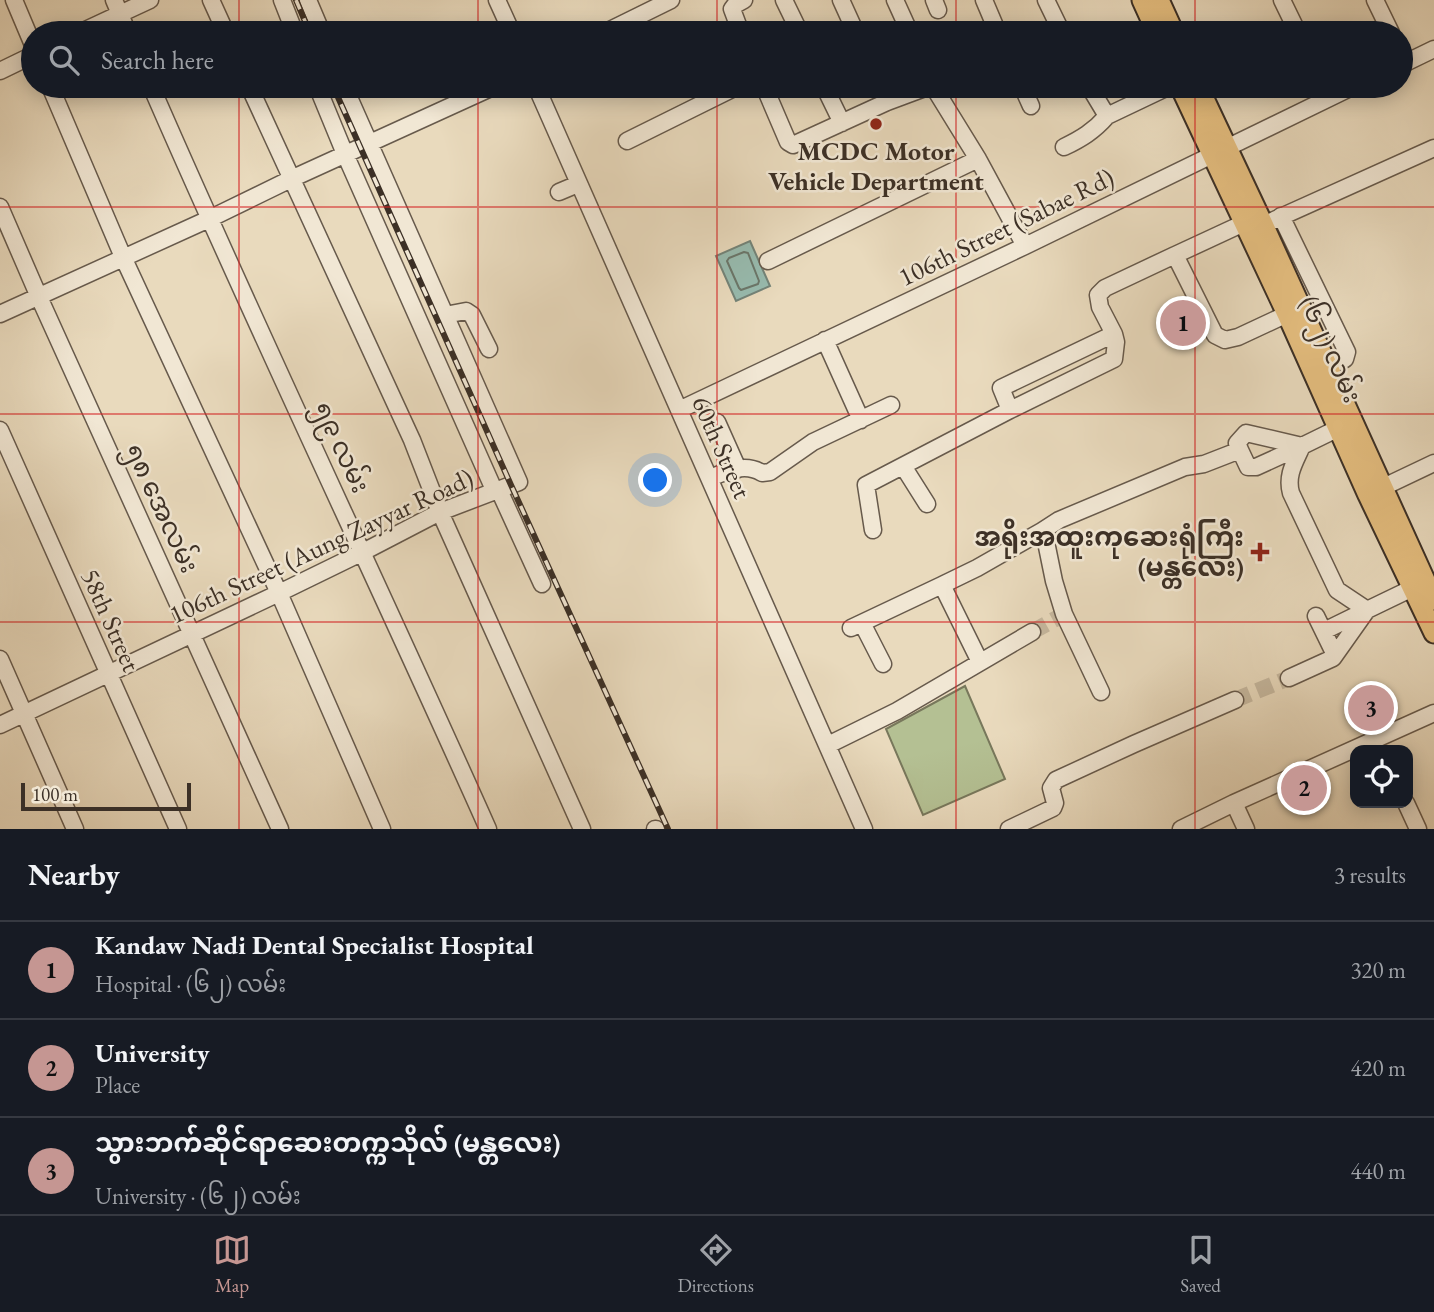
<!DOCTYPE html>
<html lang="en">
<head>
<meta charset="utf-8">
<style>
  body { margin:0; font-family:"EB Garamond","Noto Sans Myanmar",serif; background:#242831; color:#f1f3f6 }
  .controls { position:absolute; right:21px; bottom:21px; display:grid; overflow:hidden; border-radius:14px; box-shadow:0 4px 18px #0003 }
  .controls button { width:63px; height:63px; display:grid; place-items:center; padding:0; border:0; border-bottom:2px solid #363941; background:#171b24; color:#f1f3f6; font:35px sans-serif }
  .scale { position:absolute; left:21px; bottom:18px; width:170px; box-sizing:border-box; padding-left:7px; border:4px solid #3c3026; border-top:0; font-size:19px; line-height:24px; white-space:nowrap; color:#3c3026; -webkit-text-stroke:5px #f1e7d4; paint-order:stroke }
  .you { position:absolute; left:656px; top:481px; width:24px; height:24px; margin:-18px; border:5px solid #fff; border-radius:50%; background:#1a73e8; box-shadow:0 0 0 10px #1a73e833 }
  .badge { display:grid; place-items:center; width:46px; height:46px; border-radius:50%; background:#c59692; color:#111; font-size:23px; font-weight:700 }
  .pin { position:absolute; translate:-50% -50%; border:4px solid #fff; box-shadow:0 2px 7px #0006 }
  .list { margin:0; padding:0; list-style:none }
  h2 { display:flex; justify-content:space-between; align-items:center; height:91px; margin:0; padding:0 28px; font-size:30px }
  h2 small { font-size:23px; font-weight:400; color:#9ea1a6 }
  .list li { display:grid; grid-template-columns:46px 1fr auto; gap:21px; align-items:center; box-sizing:border-box; height:98px; padding:0 28px; border-top:2px solid #363941 }
  .list b { display:block; font-size:26px; white-space:nowrap }
  .list p { margin:0; font-size:23px; white-space:nowrap; color:#9ea1a6 }
  .list em { font-size:23px; font-style:normal; color:#9ea1a6 }
  .icon { flex:none; width:38px; height:38px; fill:none; stroke:currentColor; stroke-width:2; stroke-linecap:round; stroke-linejoin:round }
  .map { position:relative; flex:none; width:1434px; height:829px; overflow:hidden }
  .search { position:absolute; background:#171b24; box-shadow:0 4px 18px #0003; left:21px; right:21px; top:21px; height:77px; display:flex; align-items:center; gap:18px; box-sizing:border-box; padding:0 24px; border-radius:38px; color:#9ea1a6; font-size:26px }
  .sheet { height:385px; background:#171b24 }
  nav { display:flex; justify-content:space-around; align-items:center; box-sizing:border-box; height:98px; border-top:2px solid #363941; background:#171b24; font-size:19px; color:#9ea1a6 }
  nav a { display:grid; justify-items:center; gap:4px }
  nav .on { color:#c59692 }
  .map>svg:first-child { display:block }
  .green { fill:#b4c093; stroke:#78785c; stroke-width:2 }
  .water { fill:#97bbaf; stroke:#738378; stroke-width:2 }
  .lines { fill:none; stroke-linecap:round; stroke-linejoin:round }
  .shore { stroke:#6a766a; stroke-width:2 }
  .minor-tunnel { stroke:#c6b89f; stroke-width:16; stroke-dasharray:16 8; stroke-linecap:butt }
  .minor-casing { stroke:#675a4c; stroke-width:19 }
  .major-casing { stroke:#3c3026; stroke-width:23 }
  .minor { stroke:#f1e7d4; stroke-width:16 }
  .major { stroke:#e4bd7e; stroke-width:19 }
  .rail-casing { stroke:#3c3026; stroke-width:6 }
  .rail { stroke:#f1e7d4; stroke-width:3.5; stroke-dasharray:10; stroke-linecap:butt }
  .grid { fill:none; stroke:#d62828; stroke-width:2; stroke-opacity:0.55 }
  .poi-dot { fill:#8f2418; stroke:#f1e7d4; stroke-width:2.5 }
  .labels { text-anchor:middle; dominant-baseline:central; stroke-width:5; stroke-linejoin:round; paint-order:stroke }
  .poi-label { font-size:26px; font-weight:bold; fill:#3c3026; stroke:#f1e7d4 }
  .street-label { font-size:26px; fill:#3c3026; stroke:#f1e7d4 }
</style>
</head>
<body>
<div class="map">
<svg width="1434" height="829" viewBox="0 0 1434 829">
  <rect width="100%" height="100%" fill="#e9dabd"/>
  <filter id="stains"><feTurbulence type="fractalNoise" baseFrequency=".00286" numOctaves="4"/><feColorMatrix values="0 0 0 0 .2 0 0 0 0 .09 0 0 0 0 .02 0 0 0 .5 -.17"/></filter>
  <radialGradient id="worn" r=".72"><stop offset=".6" stop-color="#630" stop-opacity="0"/><stop offset="1" stop-color="#630" stop-opacity=".3"/></radialGradient>
  <path class="green" d="M965,686L1005,779L923,815L886,729Z"/>
  <path class="water" d="M750,241L770,286L736,301L716,256Z"/>
  <g class="lines">
    <path class="shore" d="M744,252L748,253L759,281L758,284L741,290L739,288L727,261L729,258Z"/>
    <path class="minor-tunnel" d="M1032,632L1059,617
      M1235,700L1289,678"/>
    <g class="minor-casing">
      <path id="minor" d="M14,0L33,45
        M114,0L128,33
        M211,0L226,33
        M282,0L295,33
        M308,0L322,33
        M497,0L512,33
        M784,0L800,33
        M841,0L856,33
        M895,0L910,33
        M934,0L938,10
        M984,0L998,33
        M1046,0L1062,33
        M1282,0L1298,33
        M1375,0L1391,33
        M79,33L150,0
        M604,33L671,0
        M741,33L732,9L735,5L744,0
        M1401,65L1434,49
        M0,71L33,55
        M50,86L123,257L279,593L382,829
        M151,86C259,335 377,580 488,829
        M249,86L412,440L440,512L582,829
        M317,86L345,154L495,492
        M536,86L864,829
        M764,86L788,142L793,145L887,102L930,86
        M824,86L842,123
        M879,86L887,102
        M933,86L978,159L1025,246
        M1022,86L1031,106
        M1089,86L1107,116L1170,86
        M627,141L738,86
        M1064,147C1081,139 1094,131 1107,116
        M559,192L578,184
        M0,207L39,297L280,829
        M1281,216L1347,352L1345,359L1319,371
        M1244,223L1175,255L1215,335L1225,340L1238,337L1298,309
        M1254,229L1434,148
        M768,261L978,159
        M0,314L209,219L291,179L495,86
        M445,315L466,311L472,315L489,349
        M825,340L861,420
        M679,410L1025,246L1354,86
        M1010,410L1114,359L1116,342L1114,334
        M717,422L738,469
        M0,430L178,829
        M1240,450L1248,467H1256L1302,446
        M903,466L927,504
        M709,478C727,472 744,462 762,473L770,472L813,442L891,405
        M499,490L542,584
        M1373,492L1434,463
        M873,530L866,485L1010,410L1001,388L1114,334L1100,307L1098,295L1105,288L1175,255
        M942,585L977,568L1042,531
        M1316,616L1335,655
        M862,623L883,664
        M851,628L942,585L980,662
        M1324,631L1367,610L1337,590L1291,493C1286,475 1295,462 1302,446L1347,424
        M0,659L75,829
        M1289,678L1333,658L1367,610L1423,583
        M1101,692L1064,614L1054,581L1045,537L1042,531L1059,520L1185,467L1204,464L1240,450L1237,443L1246,433L1302,446
        M0,725L279,593L363,552L440,512L519,482L344,86
        M828,745L897,711L1032,632
        M1234,803L1246,829
        M1406,803L1418,829
        M655,829H656
        M1009,829L1053,808L1055,803L1051,788L1056,780L1134,744L1235,700
        M1181,829L1234,803L1434,713"/>
    </g>
    <g class="major-casing">
      <path id="major" d="M1142,0L1157,33
        M1159,0L1174,33
        M1180,86L1287,314L1368,495L1434,633
        M1198,86L1263,224L1434,600"/>
    </g>
    <use href="#minor" class="minor"/>
    <use href="#major" class="major"/>
    <g class="rail-casing">
      <path id="rail" d="M296,0L310,33
        M333,86L511,485L668,829"/>
    </g>
    <use href="#rail" class="rail"/>
  </g>
  <path class="grid" d="M239,0V33M478,0V33M717,0V33M956,0V33M1195,0V33M239,86V829M478,86V829M717,86V829M956,86V829M1195,86V829M0,207H1434M0,414H1434M0,622H1434"/>
  <g class="poi-dot">
    <circle cx="876" cy="124" r="7"/>
    <path d="M1256.5 541.5h7v7h7v7h-7v7h-7v-7h-7v-7h7z"/>
  </g>
  <g class="labels">
    <g class="poi-label">
      <text x="876" y="151">MCDC Motor<tspan x="876" dy="30">Vehicle Department</tspan></text>
      <text x="1244" y="537" text-anchor="end">အရိုးအထူးကုဆေးရုံကြီး<tspan x="1244" dy="30">(မန္တလေး)</tspan></text>
    </g>
    <g class="street-label">
      <text transform="translate(1006 227) rotate(-26)">106th Street (Sabae Rd)</text>
      <text transform="translate(1331 349) rotate(66)">(၆၂) လမ်း</text>
      <text transform="translate(342 447) rotate(65)">၅၉ လမ်း</text>
      <text transform="translate(722 447) rotate(66)">60th Street</text>
      <text transform="translate(162 508) rotate(65)">၅၈ အေလမ်း</text>
      <text transform="translate(321 546) rotate(-25)">106th Street (Aung Zayyar Road)</text>
      <text transform="translate(111 620) rotate(66)">58th Street</text>
    </g>
  </g>
  <rect width="100%" height="100%" filter="url(#stains)"/>
  <rect width="100%" height="100%" fill="url(#worn)"/>
</svg>
<div class="controls">
<button><svg class="icon" aria-label="locate" viewBox="0 0 24 24"><circle cx="12" cy="12" r="6"/><path d="M12 2v4M12 18v4M2 12h4M18 12h4"/></svg></button>
</div>
<div class="scale">100 m</div>
<div class="you"></div>
<div class="pin badge" style="left:1183px;top:323px">1</div>
<div class="pin badge" style="left:1304px;top:788px">2</div>
<div class="pin badge" style="left:1371px;top:708px">3</div>
<div class="search"><svg class="icon" aria-label="search" viewBox="0 0 24 24"><circle cx="10" cy="10" r="6"/><path d="M15 15l6 6"/></svg>Search here</div>
</div>
<section class="sheet">
<h2>Nearby<small>3 results</small></h2>
<ul class="list">
<li><span class="badge">1</span><div><b>Kandaw Nadi Dental Specialist Hospital</b><p>Hospital · (၆၂) လမ်း</p></div><em>320 m</em></li>
<li><span class="badge">2</span><div><b>University</b><p>Place</p></div><em>420 m</em></li>
<li><span class="badge">3</span><div><b>သွားဘက်ဆိုင်ရာဆေးတက္ကသိုလ် (မန္တလေး)</b><p>University · (၆၂) လမ်း</p></div><em>440 m</em></li>
</ul>
</section>
<nav>
<a class="on"><svg class="icon" aria-label="map" viewBox="0 0 24 24"><path d="M3 6l6-2 6 2 6-2v14l-6 2-6-2-6 2zM9 4v14M15 6v14"/></svg>Map</a>
<a><svg class="icon" aria-label="directions" viewBox="0 0 24 24"><path d="M12 3l9 9-9 9-9-9zM9 14v-3h6M13 9l2 2-2 2"/></svg>Directions</a>
<a><svg class="icon" aria-label="saved" viewBox="0 0 24 24"><path d="M7 4h10v16l-5-4-5 4z"/></svg>Saved</a>
</nav>
</body>
</html>
